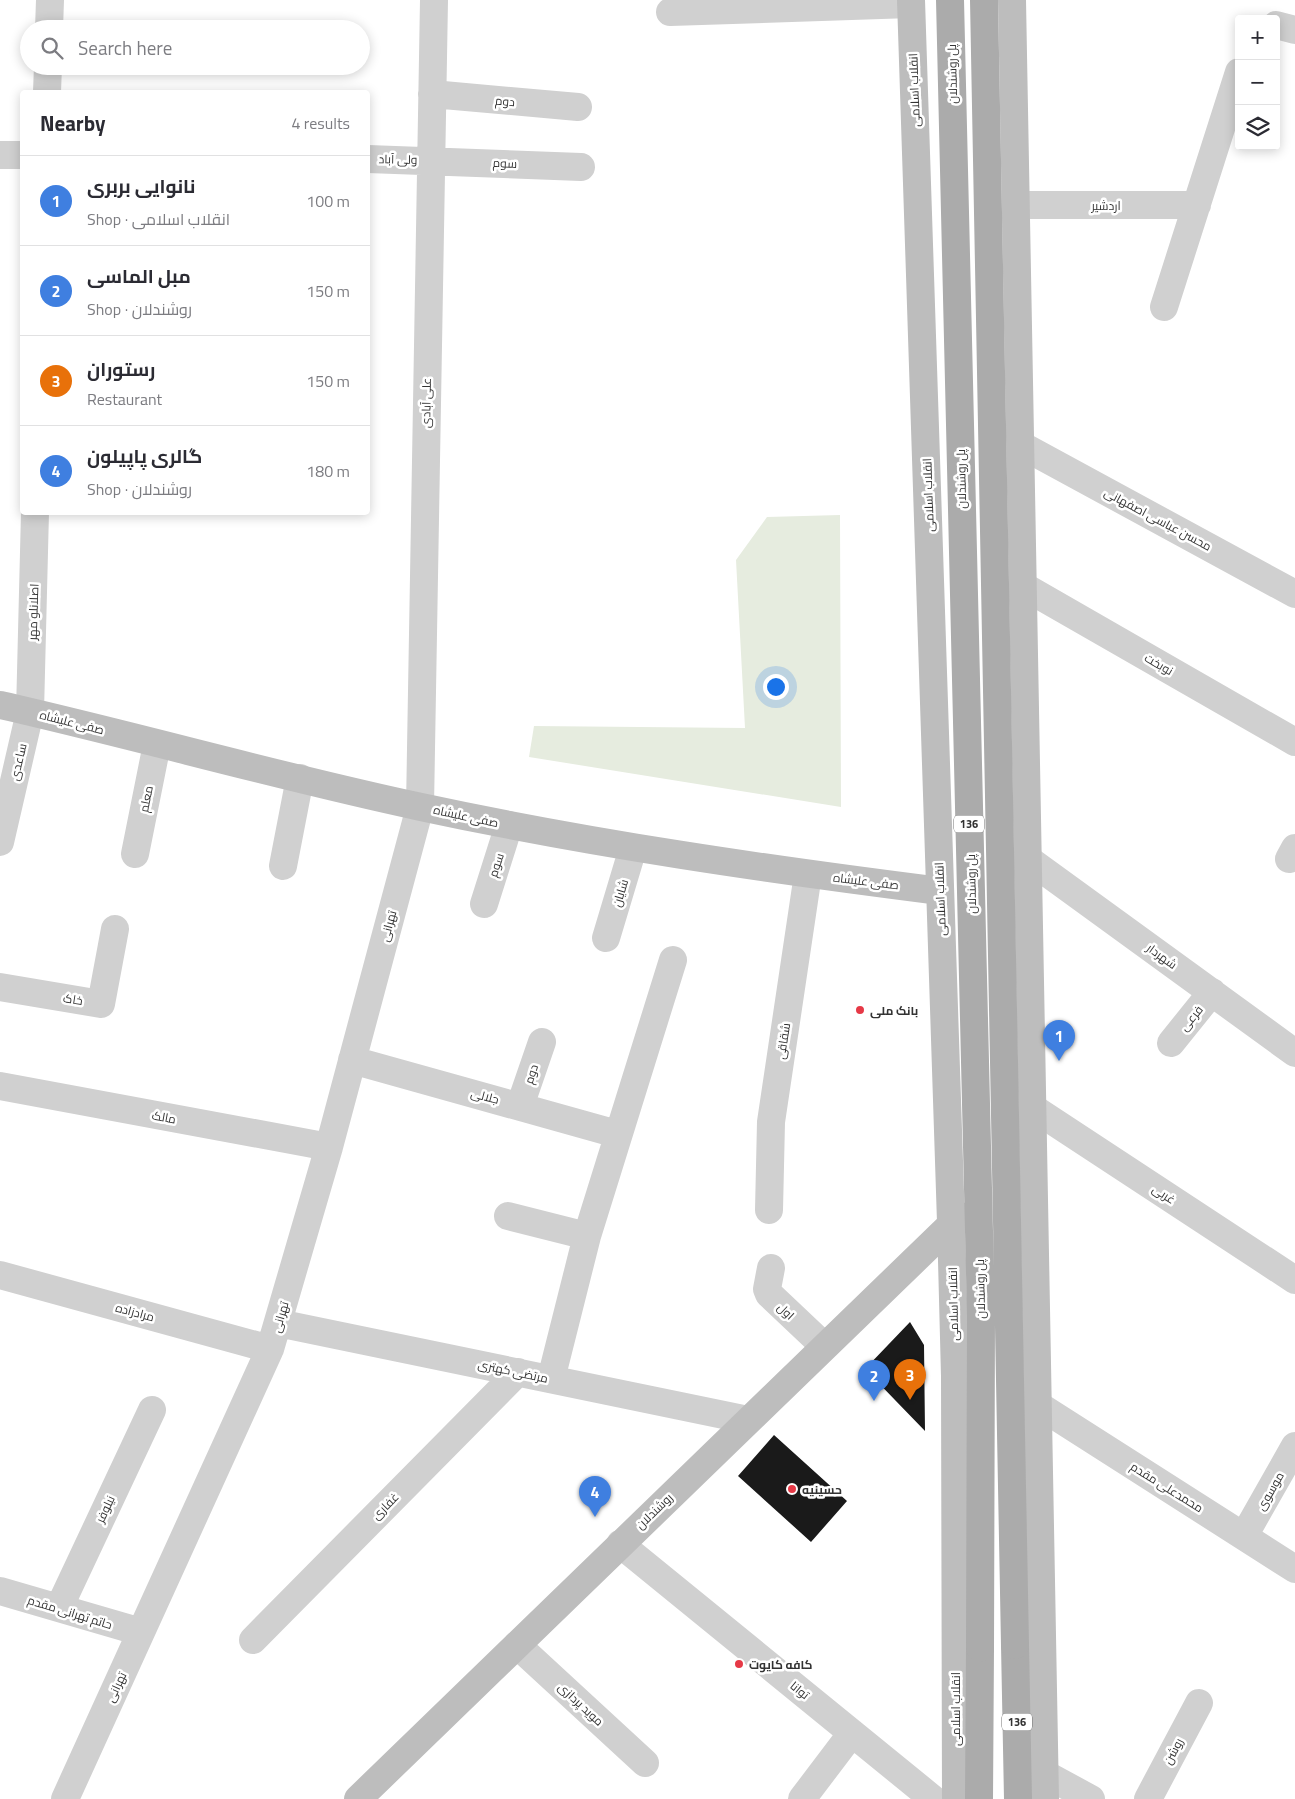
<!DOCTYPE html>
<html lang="en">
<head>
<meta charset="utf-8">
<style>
  body { margin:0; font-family:"Titillium Web",Cairo,sans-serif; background:#f2f2f3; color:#2b2b33 }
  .controls { position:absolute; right:15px; top:15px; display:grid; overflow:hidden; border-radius:5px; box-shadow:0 2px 12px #0003 }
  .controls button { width:45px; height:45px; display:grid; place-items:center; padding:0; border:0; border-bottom:1px solid #e1e1e2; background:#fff; color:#2b2b33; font:25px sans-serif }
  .you { position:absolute; left:775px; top:686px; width:18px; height:18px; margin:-12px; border:4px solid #fff; border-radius:50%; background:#1a73e8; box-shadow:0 0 0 8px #1a73e833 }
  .badge { display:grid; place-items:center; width:32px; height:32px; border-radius:50%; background:#7c3aed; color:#fff; font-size:16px; font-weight:700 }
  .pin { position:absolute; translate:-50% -41px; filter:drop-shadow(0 1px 2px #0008) }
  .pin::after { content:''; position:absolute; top:26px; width:18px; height:15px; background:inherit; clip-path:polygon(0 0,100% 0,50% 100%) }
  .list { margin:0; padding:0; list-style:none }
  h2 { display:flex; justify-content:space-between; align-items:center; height:65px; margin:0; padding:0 20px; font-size:21px }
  h2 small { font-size:16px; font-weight:400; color:#7c7c81 }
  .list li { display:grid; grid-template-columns:32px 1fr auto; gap:15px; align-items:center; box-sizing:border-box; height:90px; padding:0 20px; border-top:1px solid #e1e1e2 }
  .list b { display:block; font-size:19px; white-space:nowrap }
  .list p { margin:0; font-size:16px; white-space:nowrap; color:#7c7c81 }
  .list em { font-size:16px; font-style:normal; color:#7c7c81 }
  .icon { flex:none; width:28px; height:28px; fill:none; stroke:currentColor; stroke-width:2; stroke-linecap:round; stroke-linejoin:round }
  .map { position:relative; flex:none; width:1295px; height:1799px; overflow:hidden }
  .search { position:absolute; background:#fff; box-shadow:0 2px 12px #0003; left:20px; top:20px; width:350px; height:55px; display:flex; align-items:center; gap:12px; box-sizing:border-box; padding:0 18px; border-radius:28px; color:#7c7c81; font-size:19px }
  .panel { position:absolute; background:#fff; box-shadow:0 2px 12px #0003; left:20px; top:90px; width:350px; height:425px; border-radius:5px }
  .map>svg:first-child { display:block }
  .green { fill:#e6ecdf }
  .building { fill:#1a1a1a }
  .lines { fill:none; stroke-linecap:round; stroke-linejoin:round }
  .minor { stroke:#d0d0d0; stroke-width:28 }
  .secondary { stroke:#bdbdbd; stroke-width:28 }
  .primary { stroke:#ababab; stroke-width:28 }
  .primary-bridge { stroke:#ababab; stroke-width:28 }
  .poi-dot { fill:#e63946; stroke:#fff; stroke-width:2 }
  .labels { text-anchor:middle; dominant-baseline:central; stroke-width:5; stroke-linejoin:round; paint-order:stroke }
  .shield { fill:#fff; stroke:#707070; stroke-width:1 }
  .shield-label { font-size:11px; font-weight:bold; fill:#333 }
  .street-label { font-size:12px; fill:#333; stroke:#fff }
  .poi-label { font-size:12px; font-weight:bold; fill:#333; stroke:#fff; text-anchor:start }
</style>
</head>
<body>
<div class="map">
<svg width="1295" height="1799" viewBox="0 0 1295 1799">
  <rect width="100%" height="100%" fill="#fff"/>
  <path class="green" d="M840,515L841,807L529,757L534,726L745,728L736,560L767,517Z"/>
  <path class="building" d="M910,1322L924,1345L925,1431L865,1369Z
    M774,1435L847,1501L811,1542L738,1476Z"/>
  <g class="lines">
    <path class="minor" d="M670,12L911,4
      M1276,25L1295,30
      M49,29L50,0
      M47,92L48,66
      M432,94L578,107
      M0,155H22
      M368,159L581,167
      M1016,205H1197
      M1164,307L1239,72
      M1021,445L1295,594
      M1023,586L1295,742
      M0,842L30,712L35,512
      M135,854L157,744
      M1028,859L1295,1053
      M1289,859L1295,848
      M283,866L300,778
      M484,904L509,825
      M606,938L633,848
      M0,987L101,1004L115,929
      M1171,1043L1212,992
      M352,1060L617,1134
      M0,1086L329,1147
      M520,1106L542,1042
      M1033,1108L1295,1280
      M769,1210L771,1122L808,874
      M508,1216L587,1236
      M771,1268L767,1289L769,1294L824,1346
      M0,1275L270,1349
      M278,1323L748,1420
      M551,1379L587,1236L673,960
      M1038,1405L1295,1569
      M1244,1536L1295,1446
      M620,1544L933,1799
      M0,1591L141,1632
      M59,1608L152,1410
      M253,1640L518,1372
      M517,1645L645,1763
      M1045,1774L1091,1799
      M65,1799L270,1349L329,1147L420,807L434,0
      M802,1799L852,1733
      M1148,1799L1199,1703"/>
    <path class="secondary" d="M911,0L951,1222L955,1376L956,1799
      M1012,0L1045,1799
      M0,705C141,737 280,777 421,807C593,844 766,869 940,891
      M358,1799L960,1216"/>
    <path class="primary" d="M1015,1645L1018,1799
      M979,1799L980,1648"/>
    <path class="primary-bridge" d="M950,0L981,1316L980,1648
      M984,0L1015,1645"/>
  </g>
  <g class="poi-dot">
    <circle cx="860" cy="1010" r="5"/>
    <circle cx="792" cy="1489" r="5"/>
    <circle cx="739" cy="1664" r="5"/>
  </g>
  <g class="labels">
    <g class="shield">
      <rect x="954" y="815.5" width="30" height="17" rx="4"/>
      <rect x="1002" y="1713.5" width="30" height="17" rx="4"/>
    </g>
    <g class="shield-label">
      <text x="969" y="824">136</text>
      <text x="1017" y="1722">136</text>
    </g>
    <g class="street-label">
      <text transform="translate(952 74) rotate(-91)">پل روشندلان</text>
      <text transform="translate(914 90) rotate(-92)">انقلاب اسلامی</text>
      <text transform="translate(505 101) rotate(5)">دوم</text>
      <text transform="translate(398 159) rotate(1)">ولی آباد</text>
      <text transform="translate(505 163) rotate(3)">سوم</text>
      <text x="1106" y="205">اردشیر</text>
      <text transform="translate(426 403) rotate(-89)">علی آبادی</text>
      <text transform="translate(961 479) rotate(-91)">پل روشندلان</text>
      <text transform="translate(928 495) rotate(-92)">انقلاب اسلامی</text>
      <text transform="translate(1158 519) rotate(28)">محسن عباسی اصفهانی</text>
      <text transform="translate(33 612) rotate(-88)">اصلانلو مهر</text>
      <text transform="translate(1159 664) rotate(30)">نوبخت</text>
      <text transform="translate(72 722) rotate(14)">صفی علیشاه</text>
      <text transform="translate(18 762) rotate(-77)">ساعدی</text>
      <text transform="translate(146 799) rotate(-79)">معلم</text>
      <text transform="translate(466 816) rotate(12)">صفی علیشاه</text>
      <text transform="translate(496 865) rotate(-72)">سوم</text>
      <text transform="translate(866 881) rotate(7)">صفی علیشاه</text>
      <text transform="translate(971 884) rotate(-91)">پل روشندلان</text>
      <text transform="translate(620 893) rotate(-73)">شایان</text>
      <text transform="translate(940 899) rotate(-92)">انقلاب اسلامی</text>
      <text transform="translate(388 926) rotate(-75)">تهرانی</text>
      <text transform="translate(1162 956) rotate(36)">شهردار</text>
      <text transform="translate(73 999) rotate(9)">خاک</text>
      <text transform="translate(1191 1018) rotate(-51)">فرعی</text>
      <text transform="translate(783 1041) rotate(-81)">شقاقی</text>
      <text transform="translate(531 1074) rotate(-72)">دوم</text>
      <text transform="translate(485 1096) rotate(15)">جلالی</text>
      <text transform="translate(164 1117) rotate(10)">مالک</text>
      <text transform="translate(1164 1194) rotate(33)">غربی</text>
      <text transform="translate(980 1289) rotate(-91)">پل روشندلان</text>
      <text transform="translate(953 1304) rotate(-91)">انقلاب اسلامی</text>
      <text transform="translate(786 1311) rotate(43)">اول</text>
      <text transform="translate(135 1312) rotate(15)">مرادزاده</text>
      <text transform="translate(280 1317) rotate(-74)">تهرانی</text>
      <text transform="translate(513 1371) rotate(12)">مرتضی کهتری</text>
      <text transform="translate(1167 1487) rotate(32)">محمدعلی مقدم</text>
      <text transform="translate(1270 1491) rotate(-60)">موسوی</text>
      <text transform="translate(385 1506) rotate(-45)">غفاری</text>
      <text transform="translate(105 1509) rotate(-65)">نیلوفر</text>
      <text transform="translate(654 1511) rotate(-44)">روشندلان</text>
      <text transform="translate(70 1612) rotate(17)">حاتم تهرانی مقدم</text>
      <text transform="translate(116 1687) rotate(-65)">تهرانی</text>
      <text transform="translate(800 1690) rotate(39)">توانا</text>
      <text transform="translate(581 1704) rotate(43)">موید پردازی</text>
      <text transform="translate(955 1709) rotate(-90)">انقلاب اسلامی</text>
      <text transform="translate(1173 1751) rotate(-62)">روشن</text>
    </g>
    <g class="poi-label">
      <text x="870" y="1010">بانک ملی</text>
      <text x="802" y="1489">حسینیه</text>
      <text x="749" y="1664">کافه کایوت</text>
    </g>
  </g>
</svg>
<div class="controls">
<button>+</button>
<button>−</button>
<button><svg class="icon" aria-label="layers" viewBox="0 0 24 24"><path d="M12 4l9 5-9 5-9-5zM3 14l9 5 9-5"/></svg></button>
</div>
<div class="you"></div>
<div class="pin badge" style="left:1059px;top:1061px;background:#3f7fe0">1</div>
<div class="pin badge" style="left:874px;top:1401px;background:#3f7fe0">2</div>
<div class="pin badge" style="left:910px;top:1400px;background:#e8710a">3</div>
<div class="pin badge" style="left:595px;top:1517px;background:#3f7fe0">4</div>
<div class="search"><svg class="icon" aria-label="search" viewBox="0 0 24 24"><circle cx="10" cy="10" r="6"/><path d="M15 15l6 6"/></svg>Search here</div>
<section class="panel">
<h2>Nearby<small>4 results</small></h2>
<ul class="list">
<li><span class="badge" style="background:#3f7fe0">1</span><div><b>نانوایی بربری</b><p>Shop · انقلاب اسلامی</p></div><em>100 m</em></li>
<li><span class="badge" style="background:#3f7fe0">2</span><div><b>مبل الماسی</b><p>Shop · روشندلان</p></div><em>150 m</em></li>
<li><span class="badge" style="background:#e8710a">3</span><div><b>رستوران</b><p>Restaurant</p></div><em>150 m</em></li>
<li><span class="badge" style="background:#3f7fe0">4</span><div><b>گالری پاپیلون</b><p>Shop · روشندلان</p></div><em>180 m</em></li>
</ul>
</section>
</div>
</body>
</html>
